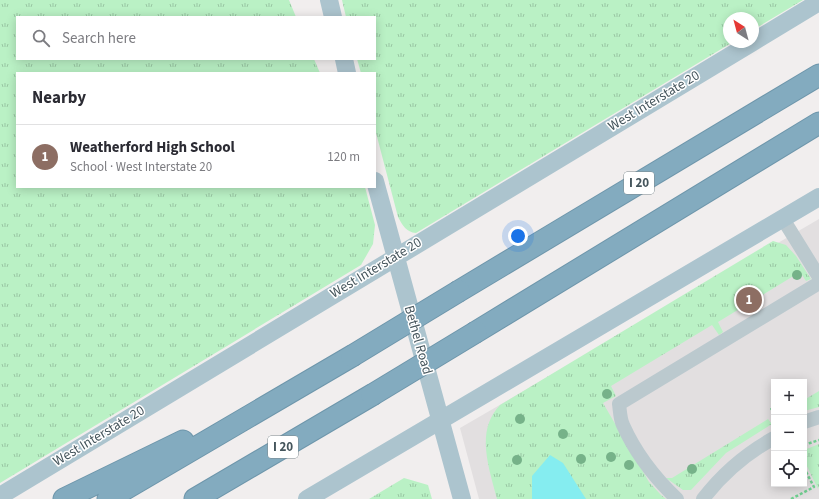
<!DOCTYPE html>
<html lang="en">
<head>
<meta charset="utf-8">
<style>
  body { margin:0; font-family:"Source Sans 3",sans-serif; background:#f7f7f7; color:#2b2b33 }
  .controls { position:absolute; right:12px; bottom:12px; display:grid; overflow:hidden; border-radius:0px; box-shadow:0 2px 10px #0003 }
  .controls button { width:36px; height:36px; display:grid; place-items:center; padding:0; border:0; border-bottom:1px solid #e1e1e2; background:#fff; color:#2b2b33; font:20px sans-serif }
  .compass { position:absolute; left:723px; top:12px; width:36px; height:36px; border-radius:50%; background:#fff; box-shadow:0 2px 10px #0003; rotate:324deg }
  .you { position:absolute; left:518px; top:236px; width:14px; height:14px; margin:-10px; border:3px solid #fff; border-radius:50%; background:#1a73e8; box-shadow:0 0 0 6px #1a73e833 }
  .badge { display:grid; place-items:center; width:26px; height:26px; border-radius:50%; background:#ea580c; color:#fff; font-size:13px; font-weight:700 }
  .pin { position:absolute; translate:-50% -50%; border:2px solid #fff; box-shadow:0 1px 4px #0006 }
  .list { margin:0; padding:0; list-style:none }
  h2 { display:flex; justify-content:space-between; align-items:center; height:52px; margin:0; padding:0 16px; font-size:17px }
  h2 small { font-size:13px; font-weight:400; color:#7c7c81 }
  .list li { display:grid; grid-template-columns:26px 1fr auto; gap:12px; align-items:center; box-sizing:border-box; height:64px; padding:0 16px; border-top:1px solid #e1e1e2 }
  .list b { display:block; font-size:15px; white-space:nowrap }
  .list p { margin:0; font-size:13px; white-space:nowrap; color:#7c7c81 }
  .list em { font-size:13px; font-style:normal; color:#7c7c81 }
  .icon { flex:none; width:22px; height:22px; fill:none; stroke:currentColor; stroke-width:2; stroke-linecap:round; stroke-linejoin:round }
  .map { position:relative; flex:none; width:819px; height:499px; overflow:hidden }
  .search { position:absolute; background:#fff; box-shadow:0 2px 10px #0003; left:16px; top:16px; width:360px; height:44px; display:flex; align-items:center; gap:10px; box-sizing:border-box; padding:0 14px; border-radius:0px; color:#7c7c81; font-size:15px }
  .panel { position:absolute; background:#fff; box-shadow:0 2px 10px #0003; left:16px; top:72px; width:360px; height:116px; border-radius:0px }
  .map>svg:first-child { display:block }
  .education { fill:#e2dfe0; fill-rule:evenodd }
  .grass { fill:url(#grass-tufts) }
  .water { fill:#85edf0 }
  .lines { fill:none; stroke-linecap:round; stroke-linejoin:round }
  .highway-casing { stroke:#6e96ab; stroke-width:23 }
  .path { stroke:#70d090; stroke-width:2.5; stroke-dasharray:3 2; stroke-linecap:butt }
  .minor { stroke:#bbc9ce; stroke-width:14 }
  .major { stroke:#acc4ce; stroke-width:18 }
  .highway { stroke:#83abbf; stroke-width:21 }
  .highway-bridge-casing { stroke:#6e96ab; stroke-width:23; stroke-linecap:butt }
  .highway-bridge { stroke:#83abbf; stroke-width:21 }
  .tree { fill:#76b289 }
  .labels { text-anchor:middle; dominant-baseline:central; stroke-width:3; stroke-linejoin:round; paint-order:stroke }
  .shield { fill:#fff; stroke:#7d888d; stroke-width:1 }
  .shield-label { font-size:13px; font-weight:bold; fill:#45555c }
  .street-label { font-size:14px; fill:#45555c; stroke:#fff }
</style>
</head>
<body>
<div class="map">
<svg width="819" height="499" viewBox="0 0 819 499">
  <defs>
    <pattern id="grass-tufts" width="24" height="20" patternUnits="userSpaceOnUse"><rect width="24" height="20" fill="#baf1c5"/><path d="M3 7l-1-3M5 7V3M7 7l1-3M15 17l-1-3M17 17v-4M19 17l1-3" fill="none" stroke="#99c6a3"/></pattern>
  </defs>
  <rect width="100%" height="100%" fill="#f1eeee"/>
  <path class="education" d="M819,219V499H479L460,428ZM774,382H804V484H774Z"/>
  <path class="grass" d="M0,0H289L296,17H17V59H314L320,73H17V187H365L375,225L373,244L361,265L0,483Z
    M342,0H803L753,30V18H729V42H733L416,233C406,232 403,226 398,217L375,129V73H361L357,59H375V17H346Z
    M773,241L786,245L796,256L811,279L806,281L800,272L718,322L723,332L719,335L712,325L611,386L616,396L603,403L649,482L661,495L666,499H497C489,468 475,431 500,405Z
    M819,391V407L804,411V400Z
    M768,419L772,424L726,453L691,490H683L666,478H672Z
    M819,444V486L818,489L804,460V450Z
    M404,478L428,485L432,499H369Z"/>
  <path class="water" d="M550,455L563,463L586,499H532V476Z"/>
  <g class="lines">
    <g class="highway-casing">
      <path id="highway" d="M459,291L819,75
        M476,332L819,123
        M64,499L183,441
        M108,499L352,356
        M195,499L372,395"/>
    </g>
    <path class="path" d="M771,408L774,413
      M804,445L819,440
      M791,499L814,487L804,468"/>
    <path class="minor" d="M783,219L819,277
      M804,422L819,417
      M677,499C656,479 635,452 623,425C620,419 620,410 619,404L819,283
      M703,499C723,473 745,454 774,438"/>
    <path class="major" d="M329,0L333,17
      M753,42L819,2
      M344,59L347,73
      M375,181L462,499
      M0,496L753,42
      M307,499L819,197"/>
    <use href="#highway" class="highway"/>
    <g class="highway-bridge-casing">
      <path id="highway-bridge" d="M352,356L459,291
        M372,395L476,332"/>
    </g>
    <use href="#highway-bridge" class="highway-bridge"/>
  </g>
  <g class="tree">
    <circle cx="797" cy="275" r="5"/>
    <circle cx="607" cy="394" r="5"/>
    <circle cx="520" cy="419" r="5"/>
    <circle cx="563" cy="434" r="5"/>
    <circle cx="611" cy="457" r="5"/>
    <circle cx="581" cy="459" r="5"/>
    <circle cx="517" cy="460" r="5"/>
    <circle cx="629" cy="465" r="5"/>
    <circle cx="692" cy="469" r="5"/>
  </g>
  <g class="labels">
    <g class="shield">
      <rect x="624" y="172" width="30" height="22" rx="3"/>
      <rect x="268" y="436" width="30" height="22" rx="3"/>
    </g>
    <g class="shield-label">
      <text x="639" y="183">I 20</text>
      <text x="283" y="447">I 20</text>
    </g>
    <g class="street-label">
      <text transform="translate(654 101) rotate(-31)">West Interstate 20</text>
      <text transform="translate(376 268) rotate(-31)">West Interstate 20</text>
      <text transform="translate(418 340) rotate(74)">Bethel Road</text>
      <text transform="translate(99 436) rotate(-31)">West Interstate 20</text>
    </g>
  </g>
</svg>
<div class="controls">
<button>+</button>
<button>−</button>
<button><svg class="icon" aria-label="locate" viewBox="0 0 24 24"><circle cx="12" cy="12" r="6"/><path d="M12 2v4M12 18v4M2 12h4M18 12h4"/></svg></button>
</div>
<svg class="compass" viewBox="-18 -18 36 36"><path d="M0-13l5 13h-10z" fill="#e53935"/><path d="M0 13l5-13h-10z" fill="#7c7c81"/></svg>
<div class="you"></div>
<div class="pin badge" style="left:749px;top:300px;background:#8d6e63">1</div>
<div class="search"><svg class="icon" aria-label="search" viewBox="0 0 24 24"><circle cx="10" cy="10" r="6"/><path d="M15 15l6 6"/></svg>Search here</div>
<section class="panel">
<h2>Nearby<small></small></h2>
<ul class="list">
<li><span class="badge" style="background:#8d6e63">1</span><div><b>Weatherford High School</b><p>School · West Interstate 20</p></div><em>120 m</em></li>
</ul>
</section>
</div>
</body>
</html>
